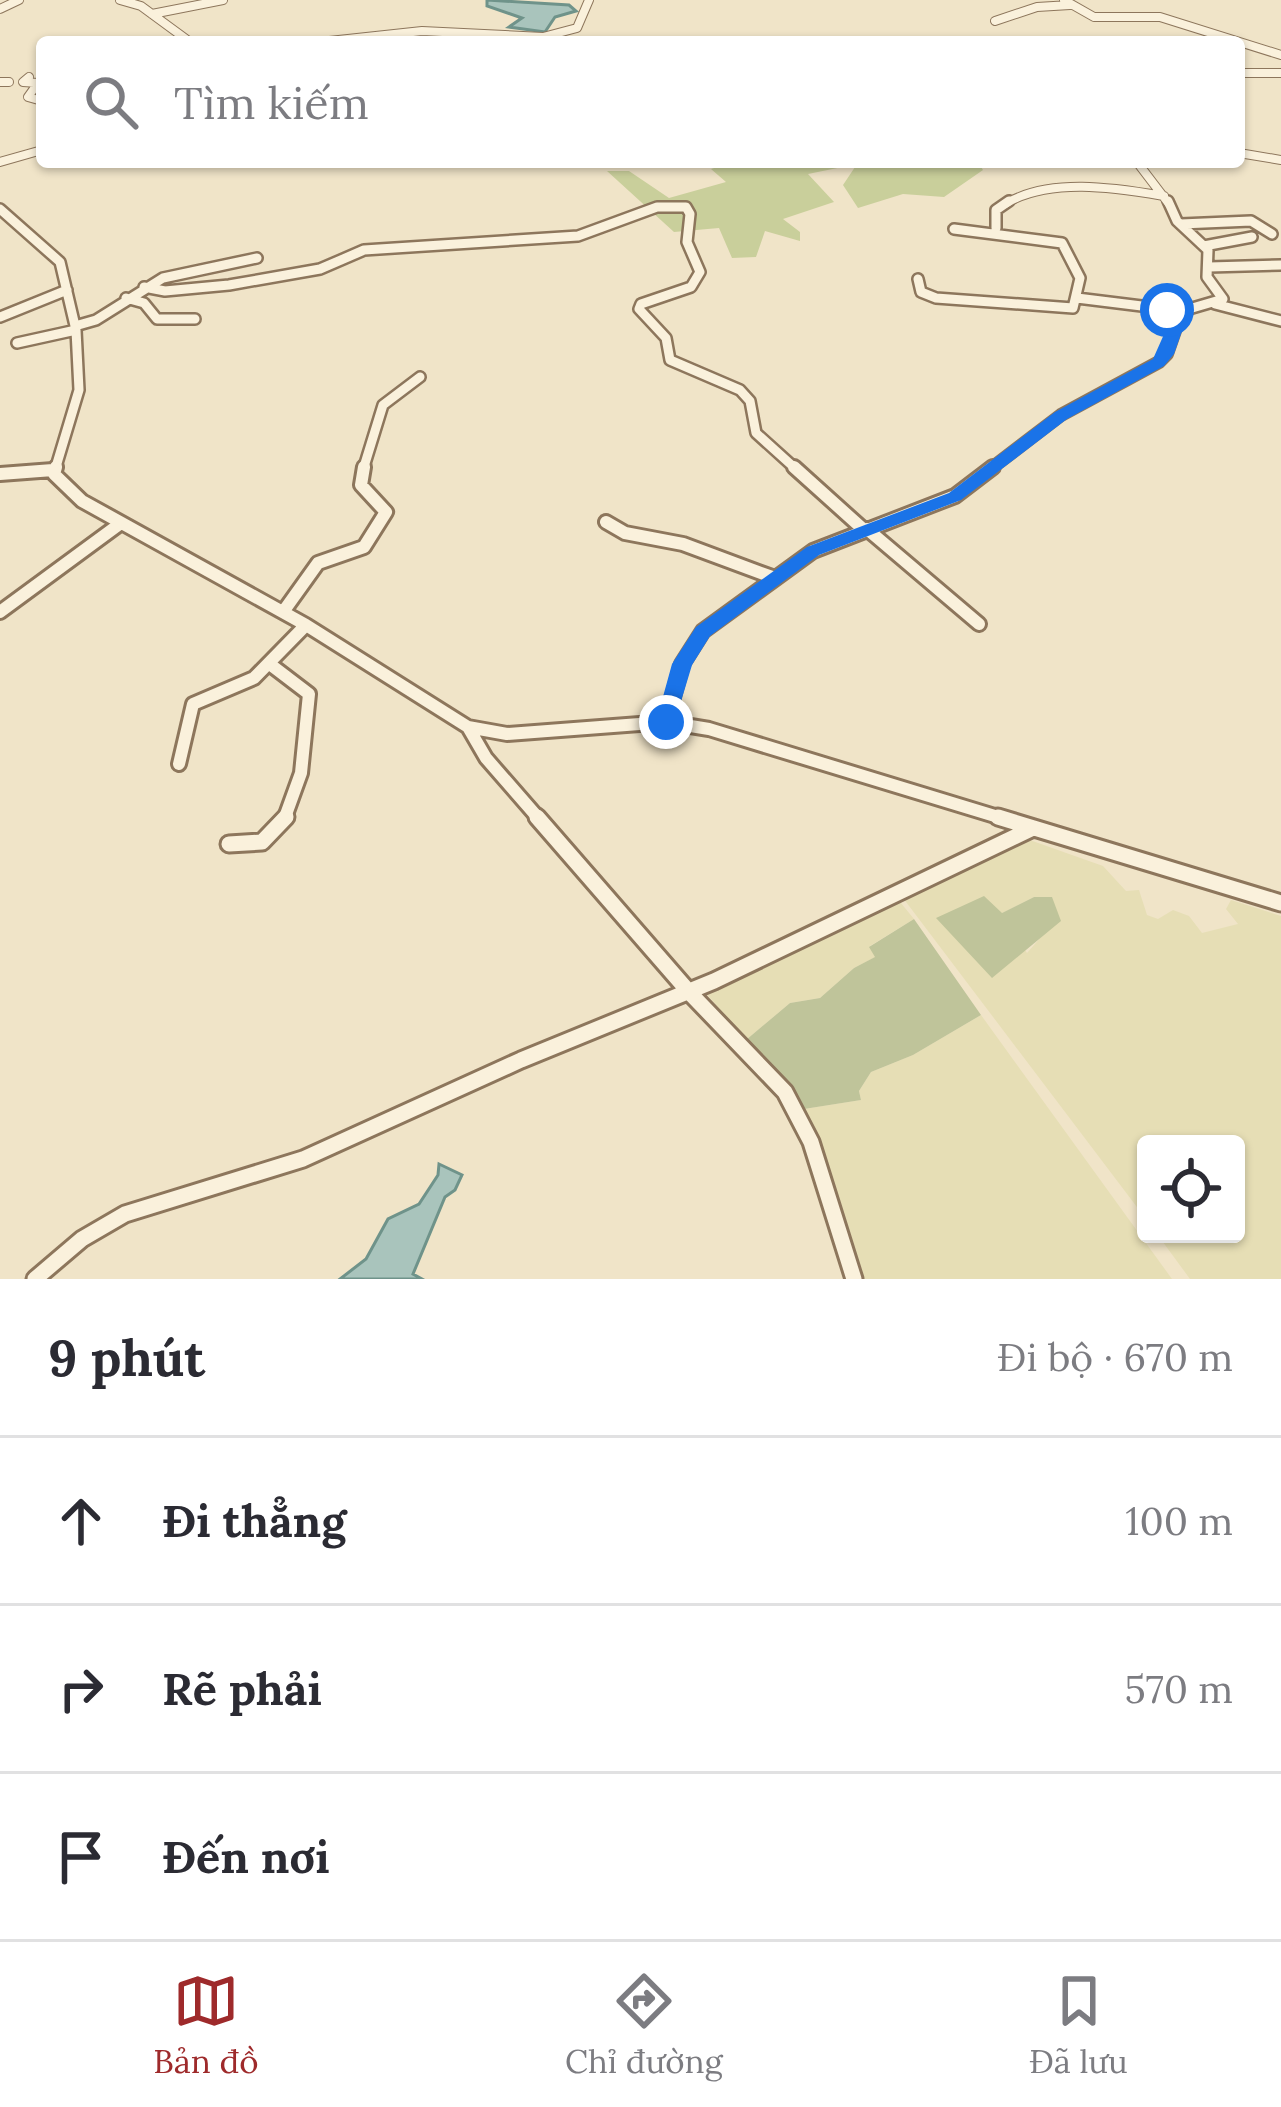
<!DOCTYPE html>
<html lang="vi">
<head>
<meta charset="utf-8">
<style>
  body { margin:0; font-family:Lora,serif; background:#f7f7f7; color:#2b2b33 }
  .controls { position:absolute; right:36px; bottom:36px; display:grid; overflow:hidden; border-radius:12px; box-shadow:0 3px 9px #0004 }
  .controls button { width:108px; height:108px; display:grid; place-items:center; padding:0; border:0; border-bottom:3px solid #e1e1e2; background:#fff; color:#2b2b33; font:60px sans-serif }
  .stop { position:absolute; width:36px; height:36px; margin:-27px; border:9px solid #1a73e8; border-radius:50%; background:#fff }
  .stop.end { background:#1a73e8; border-color:#fff; box-shadow:0 3px 12px #0008 }
  .list { margin:0; padding:0; list-style:none }
  h2 { display:flex; justify-content:space-between; align-items:center; height:156px; margin:0; padding:0 48px; font-size:51px }
  h2 small { font-size:39px; font-weight:400; color:#7c7c81 }
  .list li { display:grid; grid-template-columns:78px 1fr auto; gap:36px; align-items:center; box-sizing:border-box; height:168px; padding:0 48px; border-top:3px solid #e1e1e2 }
  .list b { display:block; font-size:45px; white-space:nowrap }
  .list em { font-size:39px; font-style:normal; color:#7c7c81 }
  .icon { flex:none; width:66px; height:66px; fill:none; stroke:currentColor; stroke-width:2; stroke-linecap:round; stroke-linejoin:round }
  .map { position:relative; flex:none; width:1281px; height:1279px; overflow:hidden }
  .search { position:absolute; background:#fff; box-shadow:0 3px 9px #0004; left:36px; right:36px; top:36px; height:132px; display:flex; align-items:center; gap:30px; box-sizing:border-box; padding:0 42px; border-radius:12px; color:#7c7c81; font-size:45px }
  .sheet { height:660px; background:#fff }
  nav { display:flex; justify-content:space-around; align-items:center; box-sizing:border-box; height:168px; border-top:3px solid #e1e1e2; background:#fff; font-size:33px; color:#7c7c81 }
  nav a { display:grid; justify-items:center; gap:6px }
  nav .on { color:#9e2a2b }
  .map>svg:first-child { display:block }
  .farmland { fill:#e6deb5; fill-rule:evenodd }
  .green { fill:#c9cf9b }
  .cemetery { fill:#bfc49a }
  .water { fill:#a9c4bc; stroke:#6f938a; stroke-width:3 }
  .lines { fill:none; stroke-linecap:round; stroke-linejoin:round }
  .street-far3-casing { stroke:#8d765c; stroke-width:10 }
  .street-far2-casing { stroke:#8d765c; stroke-width:14 }
  .street-far1-casing { stroke:#8d765c; stroke-width:18 }
  .street-casing { stroke:#8d765c; stroke-width:21 }
  .street-far3 { stroke:#faf1dc; stroke-width:8 }
  .street-far2 { stroke:#faf1dc; stroke-width:9 }
  .street-far1 { stroke:#faf1dc; stroke-width:12 }
  .street { stroke:#faf1dc; stroke-width:15 }
  .route { fill:#1a73e8 }
</style>
</head>
<body>
<div class="map">
<svg width="1281" height="1279" viewBox="0 0 1281 1279">
  <rect width="100%" height="100%" fill="#f0e4c8"/>
  <path class="farmland" d="M1024,838L1103,866L1126,891L1139,890L1147,915L1158,919L1173,910L1189,916L1202,933L1238,924L1226,909L1231,900L1281,916V1279H1190L1157,1234H1236V1144H1146V1219L900,894ZM1034,897L1043,899L1055,921L1027,953L1002,913Z
    M896,897L914,919L870,946L876,957L854,968L820,998L790,1003L746,1040L704,991Z
    M981,1015L1172,1279H858L804,1109L861,1100L859,1091L871,1072L913,1055Z"/>
  <path class="green" d="M733,162H978L983,170L944,197L903,194L858,208L843,185L857,164L808,174L834,202L783,219L800,232V241L765,231L756,257L732,258L719,228L674,232L607,171H629L669,198L726,182L711,169Z"/>
  <path class="cemetery" d="M984,896L1002,913L1034,897H1052L1061,921L992,978L936,918Z
    M914,919L981,1015L913,1055L871,1072L859,1091L861,1100L804,1109L746,1040L790,1003L820,998L854,968L875,957L869,947Z"/>
  <path class="water" d="M487,0L569,5L576,11L555,17L545,32L509,27L522,18L487,6Z
    M439,1164L462,1175L455,1190L445,1197L413,1274L422,1279H340L366,1259L388,1219L419,1204L438,1175Z"/>
  <g class="lines">
    <g class="street-far3-casing">
      <path id="street-far3" d="M120,0L141,6L190,42
        M1064,0L1094,17H1160L1281,55
        M0,9L19,0
        M152,14L223,0
        M995,21L1037,7L1070,5
        M1100,41L1108,42
        M320,42L422,31L543,37L577,28L589,0
        M1239,73H1281
        M29,77L23,82L38,83L28,97L42,101
        M0,82H9
        M1239,153L1281,160
        M0,162L42,150
        M1137,162L1169,204
        M1005,204C1050,177 1115,188 1164,196"/>
    </g>
    <g class="street-far2-casing">
      <path id="street-far2" d="M0,209L60,262L76,330L79,390L55,470
        M1181,224L1251,221L1272,234
        M996,228V210L1009,201
        M1204,246L1252,237
        M1209,267L1281,265
        M918,279L921,292L936,298L1073,308L1080,278L1062,243L954,229
        M144,287L165,291L229,285L320,269L364,250L578,236L657,207H686L690,214L687,242L700,272L691,287L641,304L639,309L666,338L670,360L740,390L750,401L756,433L797,470
        M126,298L144,303L157,319H195
        M1077,298L1182,311
        M1215,304L1281,321
        M0,317L67,290
        M75,326L96,320L163,278L257,258
        M17,343L76,330
        M363,470L383,405L420,377
        M989,470L1061,415L1159,362L1167,354L1182,311L1223,299L1207,277L1208,250L1177,221L1168,201"/>
    </g>
    <g class="street-far1-casing">
      <path id="street-far1" d="M56,467L54,474L82,501L306,625L468,727L507,734L666,722L709,729L1008,820
        M794,467L864,530
        M0,474L53,470
        M606,522L625,533L683,544L772,577
        M867,529L979,624
        M0,612L121,523
        M283,612L318,563L364,547L386,512L361,485L364,467
        M271,665L309,694L301,773L284,820
        M666,722L682,664L703,631L813,551L955,496L993,467
        M468,727L486,758L540,820
        M179,764L193,704L254,678L306,625"/>
    </g>
    <g class="street-casing">
      <path id="street" d="M537,817L689,992L785,1092L811,1142L854,1279
        M998,817L1281,903
        M229,844L262,842L286,817
        M35,1279L82,1239L125,1214L303,1159L521,1060L714,981L1033,828"/>
    </g>
    <use href="#street-far3" class="street-far3"/>
    <use href="#street-far2" class="street-far2"/>
    <use href="#street-far1" class="street-far1"/>
    <use href="#street" class="street"/>
  </g>
  <path class="route" d="M1167,305L1189,311L1174,354L1164,366L1067,419L961,500L819,555L710,636L692,665L673,728H659L656,722L672,664L696,627L807,547L949,493L1055,412L1153,359L1173,314L1162,313Z"/>
</svg>
<div class="controls">
<button><svg class="icon" aria-label="locate" viewBox="0 0 24 24"><circle cx="12" cy="12" r="6"/><path d="M12 2v4M12 18v4M2 12h4M18 12h4"/></svg></button>
</div>
<div class="stop" style="left:1167px;top:310px"></div>
<div class="stop end" style="left:666px;top:722px"></div>
<div class="search"><svg class="icon" aria-label="search" viewBox="0 0 24 24"><circle cx="10" cy="10" r="6"/><path d="M15 15l6 6"/></svg>Tìm kiếm</div>
</div>
<section class="sheet">
<h2>9 phút<small>Đi bộ · 670 m</small></h2>
<ul class="list">
<li><svg class="icon" aria-label="ahead" viewBox="0 0 24 24"><path d="M12 20V5M6 11l6-6 6 6"/></svg><div><b>Đi thẳng</b></div><em>100 m</em></li>
<li><svg class="icon" aria-label="right" viewBox="0 0 24 24"><path d="M7 20v-9h11M14 6l5 5-5 5"/></svg><div><b>Rẽ phải</b></div><em>570 m</em></li>
<li><svg class="icon" aria-label="arrive" viewBox="0 0 24 24"><path d="M6 21V4h12l-3 4 3 4H6"/></svg><div><b>Đến nơi</b></div></li>
</ul>
</section>
<nav>
<a class="on"><svg class="icon" aria-label="map" viewBox="0 0 24 24"><path d="M3 6l6-2 6 2 6-2v14l-6 2-6-2-6 2zM9 4v14M15 6v14"/></svg>Bản đồ</a>
<a><svg class="icon" aria-label="directions" viewBox="0 0 24 24"><path d="M12 3l9 9-9 9-9-9zM9 14v-3h6M13 9l2 2-2 2"/></svg>Chỉ đường</a>
<a><svg class="icon" aria-label="saved" viewBox="0 0 24 24"><path d="M7 4h10v16l-5-4-5 4z"/></svg>Đã lưu</a>
</nav>
</body>
</html>
